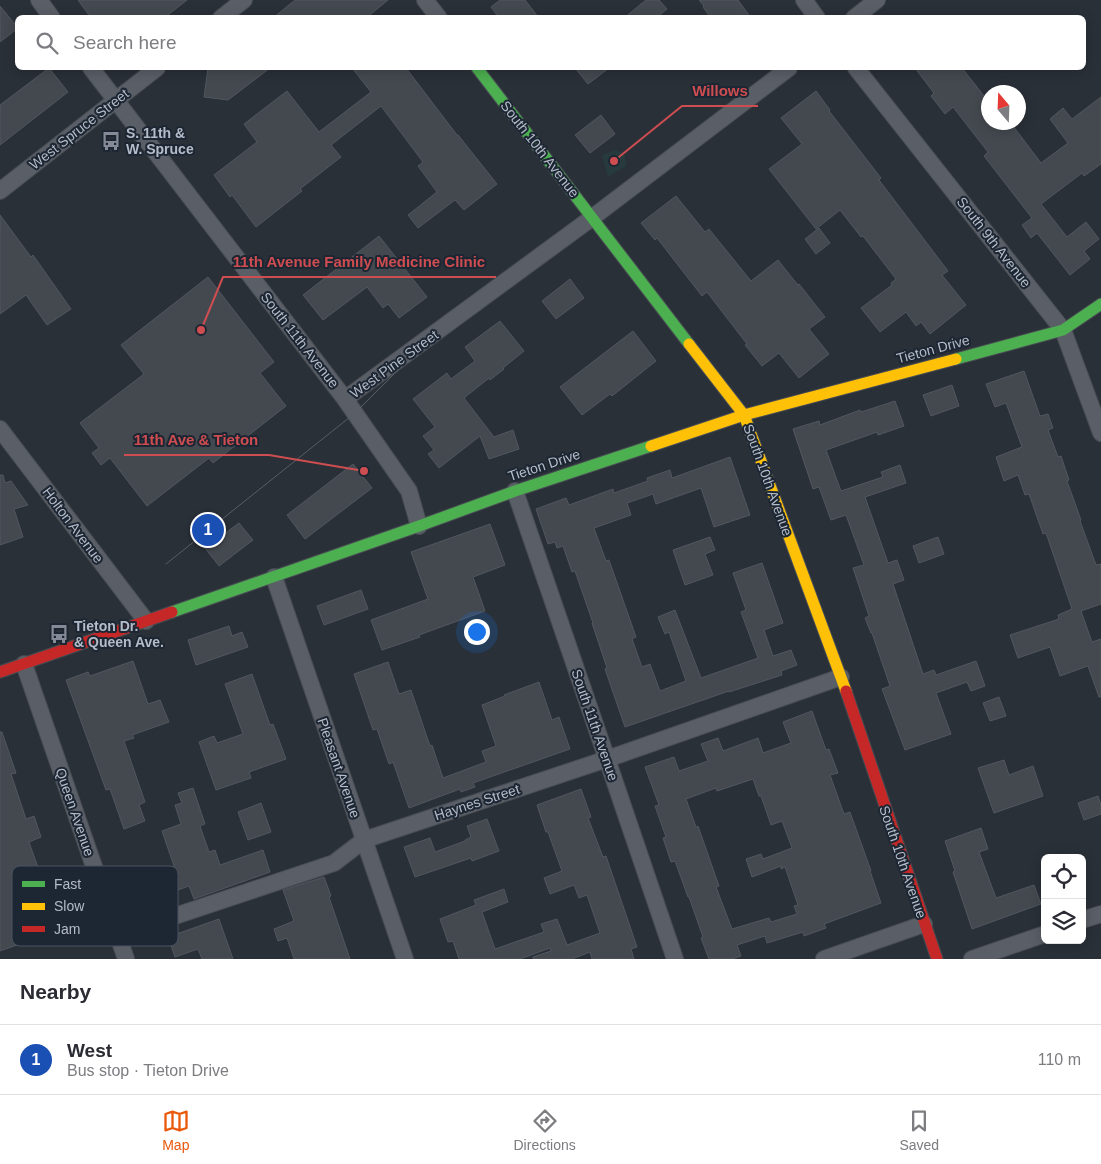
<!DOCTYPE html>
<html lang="en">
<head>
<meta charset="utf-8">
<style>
  body { margin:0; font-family:Helvetica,sans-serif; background:#f2f2f3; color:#2b2b33 }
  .controls { position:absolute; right:15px; bottom:15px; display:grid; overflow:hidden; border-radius:8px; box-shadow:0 2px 12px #0003 }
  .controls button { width:45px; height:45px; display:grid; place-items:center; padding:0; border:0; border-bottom:1px solid #e1e1e2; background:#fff; color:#2b2b33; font:25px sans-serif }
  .compass { position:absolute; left:981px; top:85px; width:45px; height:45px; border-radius:50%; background:#fff; box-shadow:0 2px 12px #0003; rotate:341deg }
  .you { position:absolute; left:476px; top:631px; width:18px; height:18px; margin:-12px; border:4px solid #fff; border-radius:50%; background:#1a73e8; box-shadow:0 0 0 8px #1a73e833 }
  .badge { display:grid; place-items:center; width:32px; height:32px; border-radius:50%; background:#ea580c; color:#fff; font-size:16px; font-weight:700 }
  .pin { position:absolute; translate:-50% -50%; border:2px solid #fff; box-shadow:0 1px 5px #0006 }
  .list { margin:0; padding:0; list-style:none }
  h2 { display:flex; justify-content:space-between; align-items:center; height:65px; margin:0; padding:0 20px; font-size:21px }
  h2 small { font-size:16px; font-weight:400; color:#7c7c81 }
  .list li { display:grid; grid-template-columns:32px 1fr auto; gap:15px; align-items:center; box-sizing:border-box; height:70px; padding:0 20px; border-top:1px solid #e1e1e2 }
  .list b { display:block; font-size:19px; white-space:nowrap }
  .list p { margin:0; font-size:16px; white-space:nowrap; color:#7c7c81 }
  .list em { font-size:16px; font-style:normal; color:#7c7c81 }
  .icon { flex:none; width:28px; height:28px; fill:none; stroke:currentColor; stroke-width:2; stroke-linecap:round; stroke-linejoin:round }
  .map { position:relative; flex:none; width:1101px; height:959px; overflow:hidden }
  .search { position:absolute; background:#fff; box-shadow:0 2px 12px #0003; left:15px; right:15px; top:15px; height:55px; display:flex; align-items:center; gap:12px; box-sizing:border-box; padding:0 18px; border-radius:8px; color:#7c7c81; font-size:19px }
  .sheet { height:135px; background:#fff }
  nav { display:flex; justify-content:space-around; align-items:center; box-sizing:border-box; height:70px; border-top:1px solid #e1e1e2; background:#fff; font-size:14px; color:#7c7c81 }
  nav a { display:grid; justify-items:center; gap:2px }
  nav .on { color:#ea580c }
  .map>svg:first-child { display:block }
  .green { fill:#273a3e }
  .building { fill:#444950; stroke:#52575f; fill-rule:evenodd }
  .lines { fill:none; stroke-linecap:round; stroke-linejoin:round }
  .street-casing { stroke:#484c53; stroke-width:18 }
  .fast-casing { stroke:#484c53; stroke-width:13 }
  .slow-casing { stroke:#484c53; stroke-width:13 }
  .jam-casing { stroke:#484c53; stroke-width:13 }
  .street { stroke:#5a5e66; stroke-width:16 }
  .fast { stroke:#4caf50; stroke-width:11 }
  .slow { stroke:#ffc107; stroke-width:11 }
  .jam { stroke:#c62828; stroke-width:11 }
  .tram { stroke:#595d64; stroke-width:1 }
  .labels { text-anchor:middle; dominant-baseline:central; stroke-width:4; stroke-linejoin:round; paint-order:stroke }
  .street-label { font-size:14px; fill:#b4bcc9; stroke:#1d2633 }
  .poi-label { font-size:14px; font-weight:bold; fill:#b4bcc9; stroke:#1d2633; text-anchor:start }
  .key { fill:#1d2633; stroke:#4a5360; stroke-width:1 }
  .key-label { font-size:14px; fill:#b4bcc9 }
  .leader { fill:none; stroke:#ce4d50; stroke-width:2 }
  .callout-dot { fill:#ce4d50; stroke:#1d2633; stroke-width:2 }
  .callout-label { font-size:15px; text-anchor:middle; font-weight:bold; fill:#ce4d50; stroke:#1d2633; stroke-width:4; stroke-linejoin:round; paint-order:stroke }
</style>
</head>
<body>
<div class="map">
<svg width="1101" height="959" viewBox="0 0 1101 959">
  <rect width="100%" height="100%" fill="#2a3038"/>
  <path class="green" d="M616,150L625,155L626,166L608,177L602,155Z"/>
  <path class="building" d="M78,0H187L164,18H91Z
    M295,0H388L366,18H273Z
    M500,0H525L539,18H499L491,7Z
    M646,0H659L667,9L656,18H624Z
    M699,0H738L751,18H711L703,7L704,6Z
    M0,6L18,28L0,42Z
    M49,68L68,92L0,145V105Z
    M208,68H270L228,100L204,97Z
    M352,68H406L457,135H458L497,184L464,210L455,200L418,228L408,215L437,192L418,166L423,162L381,106L331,145L341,157L300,189L302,191L256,227L232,195L230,197L214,175L257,142L244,124L287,91L319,132L371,92Z
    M575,68H609L588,84Z
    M915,68H962L988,101V122H1010L1041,163L1068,143L1050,119L1063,108L1072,119L1101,97V164L1084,176L1082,173L1041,204L1067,237L1086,222L1099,239L1084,251L1090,259L1070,275L1037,233L1031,238L1022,225L1032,218L984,156L988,152L953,107L945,114L931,96L934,93Z
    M816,91L830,110L829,111L881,178L879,180L948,271L942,275L966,305L930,334L921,322L916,326L906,312L880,332L861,308L892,285L891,283L896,279L863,236L861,237L840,210L816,229L769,169L802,144L781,118Z
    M601,115L615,134L590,153L575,135Z
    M676,196L705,232L709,229L751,281L778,260L793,279L798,285L799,284L825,317L809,329L829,354L799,378L779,353L762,366L745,345L747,344L707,292L702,296L657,238L655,240L641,223Z
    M0,215L31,257L33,255L71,309L47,325L26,295L0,314Z
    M819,228L830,243L816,254L805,239Z
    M379,236L427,297L399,318L388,304L383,308L367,287L323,320L303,295Z
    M208,277L274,362L260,373L286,406L213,463L209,458L147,506L110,458L101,465L92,453L99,448L80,423L144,374L121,345Z
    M570,279L584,298L556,319L542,301Z
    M500,321L524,351L503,368L504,369L490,380L489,378L464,398L494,437L513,430L519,449L489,459L480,436L439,468L428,454L434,450L423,436L435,427L413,399L447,373L451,379L475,361L465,347Z
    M633,331L656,361L612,396L610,394L582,415L560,387Z
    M1024,371L1040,416L1048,414L1053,428L1048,430L1058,457L1061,456L1069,480L1067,481L1081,520L1080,521L1096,565L1101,564V604L1081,611L1092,642L1101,639V697H1099L1088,666L1060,676L1050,647L1018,658L1010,635L1059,619L1058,615L1072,609L1046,533L1043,534L1029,494L1025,495L1018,475L1004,481L996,457L1022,447L1006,403L995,407L986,384Z
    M952,385L959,406L931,416L923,395Z
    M895,401L904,426L878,435L877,432L826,450L841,491L883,477L881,472L900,465L906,483L865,497L888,563L897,560L904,580L893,584L923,674L934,670L936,675L976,661L985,686L971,691L967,682L936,693L951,734L905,750L882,689L890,686L872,633H871L865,618L869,616L853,568L864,565L846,515L831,520L819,487L813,489L793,429L819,421L820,425L860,410L861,412Z
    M730,457L750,515L714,527L701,488L656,504L653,494L627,503L631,515L594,528L606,561L609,560L636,637L632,639L642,667L650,664L660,691L686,681L669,632L665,634L658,617L675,610L701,678L758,658L741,612L746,610L733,573L762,563L783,623L764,630L773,656L791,650L797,665L781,671L782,675L729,692V691L625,727L605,669L607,668L592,623H593L575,571L572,572L563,546L557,548L555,542L548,544L536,509L566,498L569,505L613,489L614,493L648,481L647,478L670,470L672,478Z
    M353,464L372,488L305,539L287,515Z
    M0,475H3L5,483L11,481L28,505L14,509L23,537L0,545Z
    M239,523L253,540L219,566L205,548Z
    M490,524L505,565L473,577L485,611L419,635L420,637L382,650L371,620L428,599L411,552Z
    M710,537L715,550L705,554L713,575L685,585L673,550Z
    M938,537L944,554L919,563L913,546Z
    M361,590L368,609L324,625L317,606Z
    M229,626L232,636L242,632L248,647L196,665L188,640Z
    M133,661L148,704L160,700L169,722L132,735L134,738L124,741L145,802L139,805L145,821L124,829L110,789L106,790L66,680L88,672L90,676Z
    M388,662L399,694L411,690L430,746L432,745L443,778L486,762L482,751L496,746L482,705L505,696L504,695L539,682L552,720L559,717L570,749L473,783L475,787L461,792L460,789L409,808L393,762L389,764L377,729L373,730L354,674Z
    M252,674L270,725L273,724L286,759L249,772L251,778L216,790L199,742L214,736L217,743L243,734L225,684Z
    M999,697L1006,716L990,721L983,703Z
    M812,711L826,750L829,749L838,773L830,775L844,814L850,812L871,871H870L881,903L824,924L826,928L804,936L803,932L767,943L765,936L737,945L741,956L732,959H709L701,938L703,937L689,897H688L675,861L671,862L663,838L666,837L655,806L659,805L645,767L674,757L679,771L708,761L701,744L718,738L723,751L758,738L763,753L791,743L783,722ZM753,779L759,796H761L771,825L782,821L792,848L763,859L761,854L746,859L752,877L781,866V869L785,867L798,905L794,906L797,914L771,922L769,918L732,929L716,887L719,886L698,826L696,827L686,799L716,788L717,791Z
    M0,732H2L16,773L11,774L26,819L34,816L41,837L29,842L42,879L12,890L24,924L27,923L28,926L67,913L73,930L46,939L45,935L0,951Z
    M1004,760L1009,775L1033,766L1043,796L994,813L978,768Z
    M193,788L205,824L200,826L209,852L215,850L220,865L263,850L270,872L194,899L189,886L147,901L139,878L174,866L162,831L181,824L175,805L182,803L178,793Z
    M581,789L591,817L588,818L603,857L606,856L637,947L631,949L634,959H592L590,952L572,959H533V957L551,951L550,948L520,959H459L453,941L448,942L440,919L476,905L474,900L504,889L508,902L482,912L495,949L544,932L541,924L557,919L567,945L600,933L587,895L579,898L574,885L550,894L544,878L562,871L548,832H546L537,805Z
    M1098,796L1101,805V814L1084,820L1078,803Z
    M261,803L271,832L248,840L238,812Z
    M487,819L499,851L472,861L471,858L415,877L404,847L430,838L435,852L465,841V840L471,837L467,826Z
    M981,828L988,849L979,852L996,898L1034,885L1041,904L972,929L953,872L955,871L945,841Z
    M324,877L331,896L329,897L350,959H294L287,938L278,941L274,929L294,921L283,890Z
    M219,919L233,959H202L198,949L175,957L168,937Z"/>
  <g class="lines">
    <g class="street-casing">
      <path id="street" d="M39,0L52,18
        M425,0L439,18
        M804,0L817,18
        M221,18L244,0
        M854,18L877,0
        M91,68L345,399L409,491L419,526
        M856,68L1063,330L1101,433
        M0,191L157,68
        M345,399L593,217L789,68
        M0,429L146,621
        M515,491L607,759L675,959
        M274,577L405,959
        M24,664L126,959
        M1082,920L1101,914
        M118,935L334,863L364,840L607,759L841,677
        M824,959L924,924
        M972,959L1045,934"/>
    </g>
    <g class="fast-casing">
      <path id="fast" d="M477,68L689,344
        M956,359L1063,330L1101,304
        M172,612L419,526L515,491L651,446"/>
    </g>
    <g class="slow-casing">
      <path id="slow" d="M689,344L744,415L846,691
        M651,446L744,415L956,359"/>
    </g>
    <g class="jam-casing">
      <path id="jam" d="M0,672L172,612
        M846,691L937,959"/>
    </g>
    <use href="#street" class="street"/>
    <use href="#fast" class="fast"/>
    <use href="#slow" class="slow"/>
    <use href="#jam" class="jam"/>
    <path class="tram" d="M166,564L355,413L392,376L443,328"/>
  </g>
  <defs>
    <g id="bus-bare" transform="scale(1.5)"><path d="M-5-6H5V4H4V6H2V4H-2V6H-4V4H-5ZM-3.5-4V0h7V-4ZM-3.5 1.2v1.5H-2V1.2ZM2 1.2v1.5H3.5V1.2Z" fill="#848b96" stroke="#1d2633" stroke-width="2.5" paint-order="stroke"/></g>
  </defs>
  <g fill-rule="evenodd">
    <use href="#bus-bare" x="111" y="141"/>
    <use href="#bus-bare" x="59" y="634"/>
  </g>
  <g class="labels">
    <g class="street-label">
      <text transform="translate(79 129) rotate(-38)">West Spruce Street</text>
      <text transform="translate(540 149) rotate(52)">South 10th Avenue</text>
      <text transform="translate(994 242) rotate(52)">South 9th Avenue</text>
      <text transform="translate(300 340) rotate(52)">South 11th Avenue</text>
      <text transform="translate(933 349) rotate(-15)">Tieton Drive</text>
      <text transform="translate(394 364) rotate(-36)">West Pine Street</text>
      <text transform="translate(544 465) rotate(-18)">Tieton Drive</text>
      <text transform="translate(768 480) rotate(70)">South 10th Avenue</text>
      <text transform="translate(73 525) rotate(53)">Holton Avenue</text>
      <text transform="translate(595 725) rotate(71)">South 11th Avenue</text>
      <text transform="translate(339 768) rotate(71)">Pleasant Avenue</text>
      <text transform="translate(477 802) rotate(-18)">Haynes Street</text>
      <text transform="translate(75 812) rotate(71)">Queen Avenue</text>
      <text transform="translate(903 862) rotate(71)">South 10th Avenue</text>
    </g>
    <g class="poi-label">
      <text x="126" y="133">S. 11th &amp;<tspan x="126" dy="16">W. Spruce</tspan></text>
      <text x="74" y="626">Tieton Dr.<tspan x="74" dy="16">&amp; Queen Ave.</tspan></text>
    </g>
  </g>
  <rect x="12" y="866" width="166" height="80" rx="8" class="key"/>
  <rect x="22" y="881" width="23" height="6" fill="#4caf50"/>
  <rect x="22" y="903" width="23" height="7" fill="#ffc107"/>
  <rect x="22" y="926" width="23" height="6" fill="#c62828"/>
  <g class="key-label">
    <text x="54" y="889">Fast</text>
    <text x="54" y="911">Slow</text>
    <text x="54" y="934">Jam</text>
  </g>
  <path class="leader" d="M614 161L682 106H758M201 330L223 277H496M364 471L269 455H124"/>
  <g class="callout-dot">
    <circle cx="614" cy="161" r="5"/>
    <circle cx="201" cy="330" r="5"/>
    <circle cx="364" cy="471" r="5"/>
  </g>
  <g class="callout-label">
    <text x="720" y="96">Willows</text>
    <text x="359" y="267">11th Avenue Family Medicine Clinic</text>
    <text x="196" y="445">11th Ave &amp; Tieton</text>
  </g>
</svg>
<div class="controls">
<button><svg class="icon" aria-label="locate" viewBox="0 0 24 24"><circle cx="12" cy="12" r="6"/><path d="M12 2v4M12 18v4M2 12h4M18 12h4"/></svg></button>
<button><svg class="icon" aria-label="layers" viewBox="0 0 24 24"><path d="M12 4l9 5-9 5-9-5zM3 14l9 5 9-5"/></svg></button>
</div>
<svg class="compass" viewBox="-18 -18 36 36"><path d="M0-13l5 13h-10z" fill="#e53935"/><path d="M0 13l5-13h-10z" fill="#7c7c81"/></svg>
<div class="you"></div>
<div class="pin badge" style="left:208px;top:530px;background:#1a4fb4">1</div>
<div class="search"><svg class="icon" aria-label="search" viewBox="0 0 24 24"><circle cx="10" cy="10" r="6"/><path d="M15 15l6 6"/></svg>Search here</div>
</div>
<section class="sheet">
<h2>Nearby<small></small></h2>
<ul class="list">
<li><span class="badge" style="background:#1a4fb4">1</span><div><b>West</b><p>Bus stop · Tieton Drive</p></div><em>110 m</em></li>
</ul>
</section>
<nav>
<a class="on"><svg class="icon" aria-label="map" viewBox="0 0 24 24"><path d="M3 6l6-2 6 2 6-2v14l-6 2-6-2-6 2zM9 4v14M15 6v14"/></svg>Map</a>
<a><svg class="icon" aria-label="directions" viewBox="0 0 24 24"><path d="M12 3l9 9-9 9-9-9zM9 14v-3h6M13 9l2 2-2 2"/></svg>Directions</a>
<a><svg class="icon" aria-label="saved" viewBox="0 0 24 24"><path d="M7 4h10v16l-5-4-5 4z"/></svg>Saved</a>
</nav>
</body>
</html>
